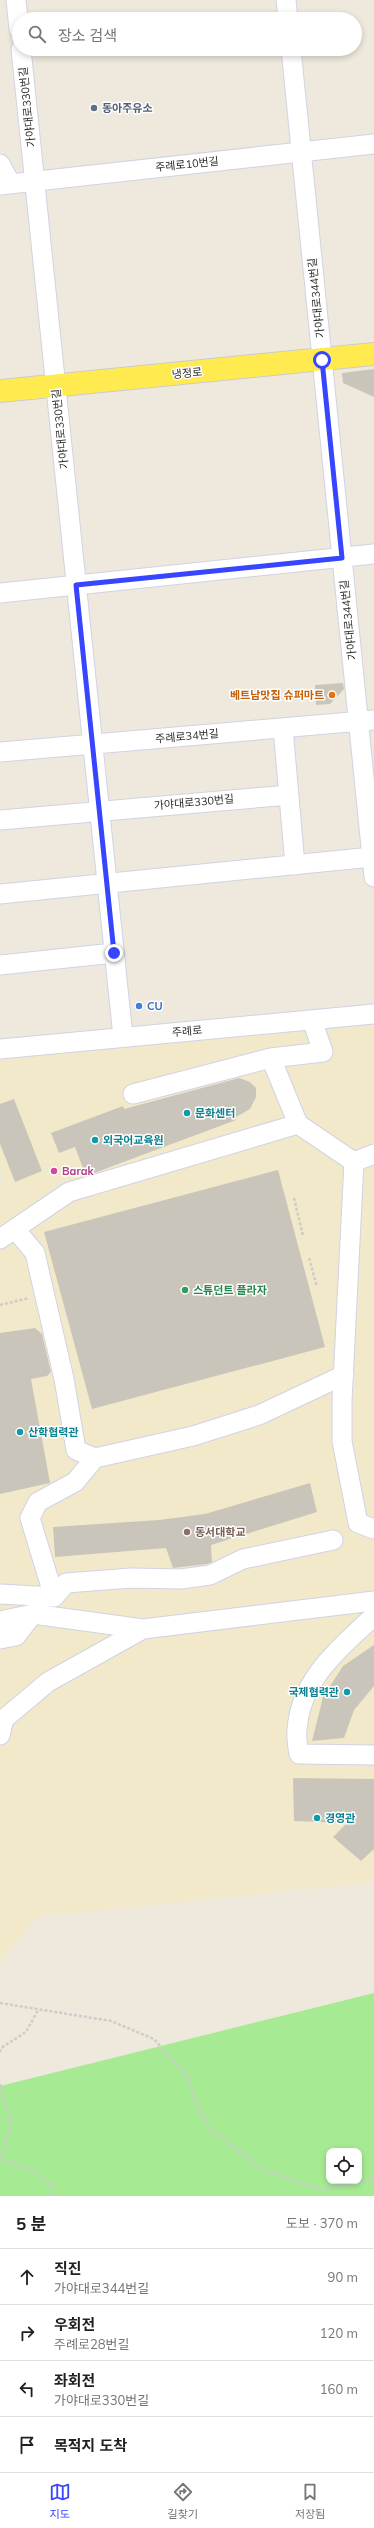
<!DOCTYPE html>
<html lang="ko">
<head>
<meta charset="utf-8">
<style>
  body { margin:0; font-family:Mulish,"Noto Sans KR",sans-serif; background:#f6f6f6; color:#202124 }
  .controls { position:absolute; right:12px; bottom:12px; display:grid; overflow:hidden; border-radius:8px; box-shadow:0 2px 6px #0003 }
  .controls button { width:36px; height:36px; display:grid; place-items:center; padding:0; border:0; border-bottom:1px solid #e0e0e0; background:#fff; color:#202124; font:20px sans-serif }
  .stop { position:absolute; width:12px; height:12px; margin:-9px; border:3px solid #3845ff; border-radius:50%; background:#fff }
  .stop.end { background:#3845ff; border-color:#fff; box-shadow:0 1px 4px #0008 }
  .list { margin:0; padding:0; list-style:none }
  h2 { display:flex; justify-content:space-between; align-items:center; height:52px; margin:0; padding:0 16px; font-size:17px }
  h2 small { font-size:13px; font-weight:400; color:#757577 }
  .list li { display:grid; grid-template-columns:26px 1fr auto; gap:12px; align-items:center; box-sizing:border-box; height:56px; padding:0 16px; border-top:1px solid #e0e0e0 }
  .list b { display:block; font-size:15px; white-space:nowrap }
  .list p { margin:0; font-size:13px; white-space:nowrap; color:#757577 }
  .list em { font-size:13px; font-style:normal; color:#757577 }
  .icon { flex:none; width:22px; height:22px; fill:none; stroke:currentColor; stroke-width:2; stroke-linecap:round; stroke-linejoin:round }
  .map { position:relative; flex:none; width:374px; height:2196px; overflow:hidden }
  .search { position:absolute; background:#fff; box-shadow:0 2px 6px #0003; left:12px; right:12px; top:12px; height:44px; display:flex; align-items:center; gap:10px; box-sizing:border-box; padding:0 14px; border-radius:22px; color:#757577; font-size:15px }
  .sheet { height:276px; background:#fff }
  nav { display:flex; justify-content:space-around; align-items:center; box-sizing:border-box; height:56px; border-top:1px solid #e0e0e0; background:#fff; font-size:11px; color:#757577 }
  nav a { display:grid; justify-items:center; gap:2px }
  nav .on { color:#3845ff }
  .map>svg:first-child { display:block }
  .education { fill:#f2e9ca }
  .green { fill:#a6eb93; fill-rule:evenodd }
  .building { fill:#cac5bb }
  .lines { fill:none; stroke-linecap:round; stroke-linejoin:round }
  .minor-casing { stroke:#d1d2e5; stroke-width:21 }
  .major-casing { stroke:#ccc; stroke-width:24 }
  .path { stroke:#ccc; stroke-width:2.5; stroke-dasharray:3 2; stroke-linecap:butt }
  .minor { stroke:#fff; stroke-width:19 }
  .major { stroke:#ffeb50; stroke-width:22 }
  .route { stroke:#3845ff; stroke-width:5 }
  .service-dot { fill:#5c6f8a; stroke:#fff; stroke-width:1.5 }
  .food-dot { fill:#e8710a; stroke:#fff; stroke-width:1.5 }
  .shop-dot { fill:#3f7fe0; stroke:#fff; stroke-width:1.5 }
  .culture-dot { fill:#0f9aa8; stroke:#fff; stroke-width:1.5 }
  .hotel-dot { fill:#d1479c; stroke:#fff; stroke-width:1.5 }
  .leisure-dot { fill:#2e9e5b; stroke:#fff; stroke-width:1.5 }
  .education-dot { fill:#8d6e63; stroke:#fff; stroke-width:1.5 }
  .labels { text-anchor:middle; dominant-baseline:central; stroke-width:3; stroke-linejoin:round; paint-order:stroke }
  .street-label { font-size:11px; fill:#2b2b2b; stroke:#fff }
  .service-label { font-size:11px; font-weight:bold; fill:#4e5e75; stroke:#fff; text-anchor:start }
  .food-label { font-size:11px; font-weight:bold; fill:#c56008; stroke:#fff; text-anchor:end }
  .shop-label { font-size:11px; font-weight:bold; fill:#366cbe; stroke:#fff; text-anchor:start }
  .culture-label { font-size:11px; font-weight:bold; fill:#0d838f; stroke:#fff; text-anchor:start }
  .hotel-label { font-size:11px; font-weight:bold; fill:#b23c85; stroke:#fff; text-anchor:start }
  .leisure-label { font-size:11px; font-weight:bold; fill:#27864d; stroke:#fff; text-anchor:start }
  .education-label { font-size:11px; font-weight:bold; fill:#785e54; stroke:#fff; text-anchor:start }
</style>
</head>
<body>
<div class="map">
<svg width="374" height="2196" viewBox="0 0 374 2196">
  <rect width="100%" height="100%" fill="#eee9dc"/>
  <path class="education" d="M374,1014V1882L36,1917L0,1963V1183L3,1182L0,1170V1049Z"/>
  <path class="green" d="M374,1993V2196H0V2086ZM329,2151H359V2181H329Z"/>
  <path class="building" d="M374,369V397L343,383L342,373Z
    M343,683L344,689L330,704L316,705L315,685Z
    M239,1078L250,1082L256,1088V1097L250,1109L236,1117V1120L86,1176L75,1147L59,1153L51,1133L123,1106L124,1109Z
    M14,1099L42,1171L15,1182L0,1144V1104Z
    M278,1170L325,1347L92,1409L44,1232Z
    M35,1328L42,1334L51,1372L47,1376L31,1379L50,1483L0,1494V1333Z
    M310,1483L317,1512L211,1545L212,1562L207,1564L173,1568L166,1548L55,1557L53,1527L159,1520L205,1514Z
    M374,1645V1686L354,1710L344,1738L312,1741L323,1697L343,1666Z
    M293,1778L374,1779V1849L361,1861L333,1837L347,1823L294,1821Z"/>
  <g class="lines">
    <g class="minor-casing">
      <path id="minor" d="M16,0L19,29
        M286,0L288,19
        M21,49L123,1037
        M291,49L374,877
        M0,164L11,184
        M0,185L374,144
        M0,593L374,554
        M283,728L295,865
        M0,752L374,720
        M0,820L289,795
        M0,894L372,857
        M0,965L114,953
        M0,1049L374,1014
        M133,1094L271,1058
        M298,1124L271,1058L323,1052L312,1020
        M354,1162L374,1154
        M15,1229L35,1253L64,1379L76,1450L95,1458L75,1482L38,1502L30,1518L54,1597
        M0,1239L69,1192L298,1124L354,1162L342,1401V1441L358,1523L374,1529
        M95,1458L193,1436L259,1415L344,1375
        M0,1594L54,1597
        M54,1597L66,1583L131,1578L181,1579L210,1575L243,1559L333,1540
        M374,1616C340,1648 300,1679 297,1730C296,1738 298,1747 299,1754L374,1755
        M0,1621L33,1614L143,1629L374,1601
        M0,1639L16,1636L33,1614
        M0,1735L4,1719L48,1682L143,1629"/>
    </g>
    <g class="major-casing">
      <path id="major" d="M0,391L374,354"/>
    </g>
    <path class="path" d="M294,1198L303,1236
      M309,1258L317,1287
      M0,1305L29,1298
      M0,2003L111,2021L154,2039L188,2078L196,2104L211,2130L263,2169L322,2190L374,2179
      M0,2052L1,2048L26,2032L38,2010
      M0,2084L11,2125L1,2159L32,2171L53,2186L51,2196"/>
    <use href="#minor" class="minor"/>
    <use href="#major" class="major"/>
  </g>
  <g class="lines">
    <path class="route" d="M114,953L76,585L342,558L322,360"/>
  </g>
  <circle class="service-dot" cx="94" cy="108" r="4"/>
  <circle class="food-dot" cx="332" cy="695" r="4"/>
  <circle class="shop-dot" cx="139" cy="1006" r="4"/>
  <g class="culture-dot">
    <circle cx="187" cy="1113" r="4"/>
    <circle cx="95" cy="1140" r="4"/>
    <circle cx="20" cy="1432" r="4"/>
    <circle cx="347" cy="1692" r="4"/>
    <circle cx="317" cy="1818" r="4"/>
  </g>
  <circle class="hotel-dot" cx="54" cy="1171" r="4"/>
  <circle class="leisure-dot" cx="185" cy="1290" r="4"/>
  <circle class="education-dot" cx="187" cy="1532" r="4"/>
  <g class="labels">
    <g class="street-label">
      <text transform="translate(27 107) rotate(-96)">가야대로330번길</text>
      <text transform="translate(187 164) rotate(-6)">주례로10번길</text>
      <text transform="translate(316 298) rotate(-96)">가야대로344번길</text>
      <text transform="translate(187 373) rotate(-6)">냉정로</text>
      <text transform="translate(60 429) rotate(-96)">가야대로330번길</text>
      <text transform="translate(348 620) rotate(-96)">가야대로344번길</text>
      <text transform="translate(187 736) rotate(-5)">주례로34번길</text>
      <text transform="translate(194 802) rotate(-5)">가야대로330번길</text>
      <text transform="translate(187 1031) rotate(-5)">주례로</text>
    </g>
    <g class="service-label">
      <text x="102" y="108">동아주유소</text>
    </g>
    <g class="food-label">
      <text x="324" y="695">베트남맛집 슈퍼마트</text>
    </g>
    <g class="shop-label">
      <text x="147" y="1006">CU</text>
    </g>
    <g class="culture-label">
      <text x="195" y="1113">문화센터</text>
      <text x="103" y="1140">외국어교육원</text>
      <text x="28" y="1432">산학협력관</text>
      <text x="339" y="1692" text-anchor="end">국제협력관</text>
      <text x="325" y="1818">경영관</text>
    </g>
    <g class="hotel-label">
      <text x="62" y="1171">Barak</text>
    </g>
    <g class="leisure-label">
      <text x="193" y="1290">스튜던트 플라자</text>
    </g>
    <g class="education-label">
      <text x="195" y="1532">동서대학교</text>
    </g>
  </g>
</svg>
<div class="controls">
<button><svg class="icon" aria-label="locate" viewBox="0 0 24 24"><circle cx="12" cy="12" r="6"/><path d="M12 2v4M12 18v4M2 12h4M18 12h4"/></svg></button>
</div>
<div class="stop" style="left:322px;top:360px"></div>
<div class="stop end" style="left:114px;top:953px"></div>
<div class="search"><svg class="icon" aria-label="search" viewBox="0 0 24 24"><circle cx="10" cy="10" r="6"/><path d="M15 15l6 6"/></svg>장소 검색</div>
</div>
<section class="sheet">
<h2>5 분<small>도보 · 370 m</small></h2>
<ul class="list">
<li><svg class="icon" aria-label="ahead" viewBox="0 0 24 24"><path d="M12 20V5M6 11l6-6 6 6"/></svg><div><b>직진</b><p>가야대로344번길</p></div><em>90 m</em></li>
<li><svg class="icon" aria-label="right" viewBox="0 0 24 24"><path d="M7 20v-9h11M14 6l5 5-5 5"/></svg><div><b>우회전</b><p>주례로28번길</p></div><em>120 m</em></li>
<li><svg class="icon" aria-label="left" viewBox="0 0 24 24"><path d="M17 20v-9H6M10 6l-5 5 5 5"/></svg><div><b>좌회전</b><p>가야대로330번길</p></div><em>160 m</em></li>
<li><svg class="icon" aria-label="arrive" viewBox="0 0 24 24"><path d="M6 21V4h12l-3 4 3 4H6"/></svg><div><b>목적지 도착</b></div></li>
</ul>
</section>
<nav>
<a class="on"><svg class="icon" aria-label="map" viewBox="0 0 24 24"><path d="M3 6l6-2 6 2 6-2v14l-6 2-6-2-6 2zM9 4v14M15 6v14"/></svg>지도</a>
<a><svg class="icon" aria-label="directions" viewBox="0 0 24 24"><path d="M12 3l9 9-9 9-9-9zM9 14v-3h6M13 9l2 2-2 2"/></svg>길찾기</a>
<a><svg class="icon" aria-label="saved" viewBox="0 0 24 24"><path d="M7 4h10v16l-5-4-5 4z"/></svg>저장됨</a>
</nav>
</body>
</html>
